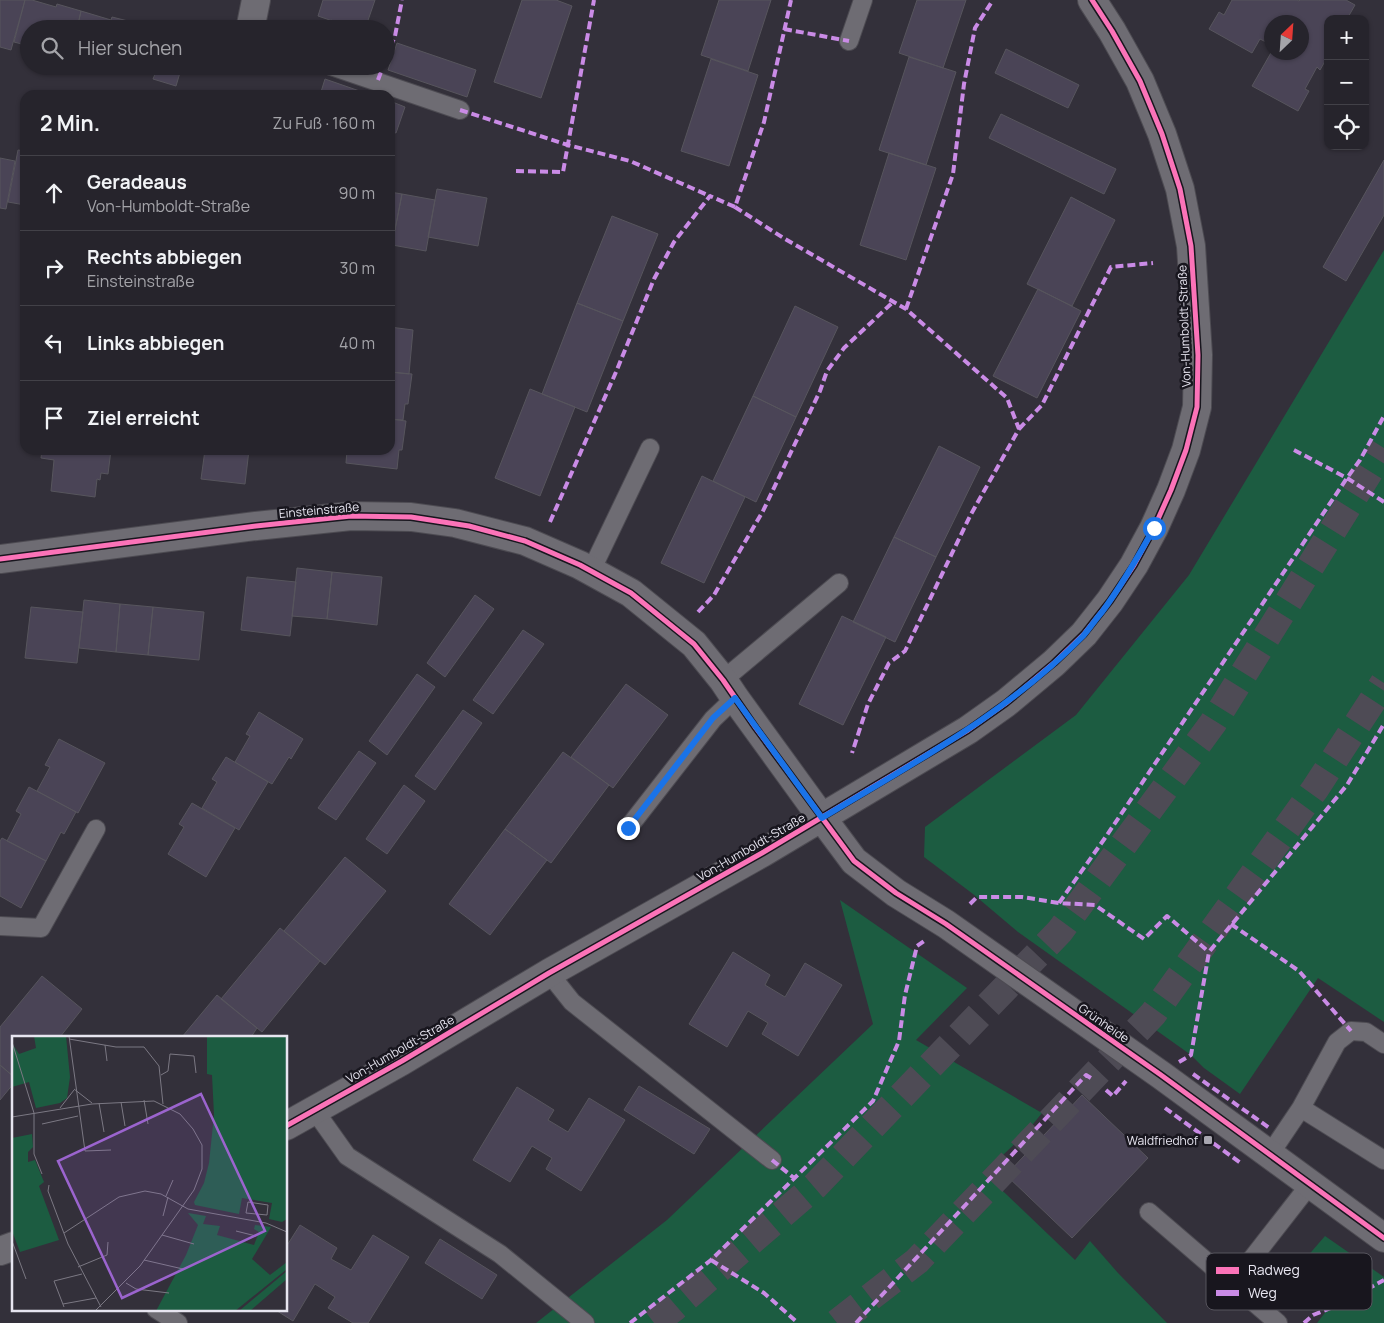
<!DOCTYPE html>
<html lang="de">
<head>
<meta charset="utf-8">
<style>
  body { margin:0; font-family:Manrope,sans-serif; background:#323038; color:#f1f3f6 }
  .controls { position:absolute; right:15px; top:15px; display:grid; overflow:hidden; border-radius:10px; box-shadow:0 1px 4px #0004 }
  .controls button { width:45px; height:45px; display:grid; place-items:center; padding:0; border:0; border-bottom:1px solid #424148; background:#26242c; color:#f1f3f6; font:25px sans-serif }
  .compass { position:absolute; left:1264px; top:15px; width:45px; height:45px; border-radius:50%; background:#26242c; box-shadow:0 1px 4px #0004; rotate:25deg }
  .stop { position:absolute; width:15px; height:15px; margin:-11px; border:4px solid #1a73e8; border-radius:50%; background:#fff }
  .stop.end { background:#1a73e8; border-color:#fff; box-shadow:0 1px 5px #0008 }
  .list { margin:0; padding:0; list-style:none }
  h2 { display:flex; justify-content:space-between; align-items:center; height:65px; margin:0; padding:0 20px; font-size:21px }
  h2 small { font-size:16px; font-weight:400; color:#a4a4a9 }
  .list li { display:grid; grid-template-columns:32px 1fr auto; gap:15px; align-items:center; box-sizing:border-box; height:75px; padding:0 20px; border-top:1px solid #424148 }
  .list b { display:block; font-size:19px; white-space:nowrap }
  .list p { margin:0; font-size:16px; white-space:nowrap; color:#a4a4a9 }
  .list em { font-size:16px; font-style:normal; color:#a4a4a9 }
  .icon { flex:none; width:28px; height:28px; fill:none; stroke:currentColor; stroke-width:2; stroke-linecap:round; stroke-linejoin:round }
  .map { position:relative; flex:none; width:1384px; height:1323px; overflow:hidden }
  .search { position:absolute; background:#26242c; box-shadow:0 1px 4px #0004; left:20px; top:20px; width:375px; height:55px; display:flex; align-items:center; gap:12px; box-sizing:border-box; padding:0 18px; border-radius:28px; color:#a4a4a9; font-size:19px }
  .panel { position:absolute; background:#26242c; box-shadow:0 1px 4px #0004; left:20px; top:90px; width:375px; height:365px; border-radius:15px }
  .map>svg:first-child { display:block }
  .green { fill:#1c5c41 }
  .building { fill:#4a4456; stroke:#57555d }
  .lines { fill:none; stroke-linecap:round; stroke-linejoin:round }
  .motorway-tunnel { stroke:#4e4b55; stroke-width:28; stroke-dasharray:28 14; stroke-linecap:butt }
  .service-casing { stroke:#4d4b52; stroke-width:20 }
  .minor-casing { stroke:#4d4b52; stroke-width:30 }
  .tertiary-casing { stroke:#4d4b52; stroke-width:30 }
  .service { stroke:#6e6c73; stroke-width:18 }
  .minor { stroke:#6e6c73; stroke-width:28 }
  .tertiary { stroke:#6e6c73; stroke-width:28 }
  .quiet { stroke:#ca8be6; stroke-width:4; stroke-dasharray:8 4; stroke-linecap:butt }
  .cycleway-casing { stroke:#18161e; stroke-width:8 }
  .cycleway { stroke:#fb73b8; stroke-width:5 }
  .route { stroke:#1a73e8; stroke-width:6 }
  .poi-dot { fill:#a8a6b0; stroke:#18161e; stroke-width:2 }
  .labels { text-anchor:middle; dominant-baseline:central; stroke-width:5; stroke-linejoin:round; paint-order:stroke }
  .street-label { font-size:12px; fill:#e7e5f0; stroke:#18161e }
  .poi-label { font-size:12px; fill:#e7e5f0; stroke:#18161e; text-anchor:end }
  .inset-road { fill:none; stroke:#7b7883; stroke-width:1 }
  .view { fill:#9b64ce; fill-opacity:0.15; stroke:#9b64ce; stroke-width:2.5 }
  .inset-edge { fill:none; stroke:#e7e5f0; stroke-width:2.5 }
  .key { fill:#18161e; stroke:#56545d; stroke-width:1 }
  .key-label { font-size:14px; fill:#e7e5f0 }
</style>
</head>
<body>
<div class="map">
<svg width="1384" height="1323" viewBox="0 0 1384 1323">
  <rect width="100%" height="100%" fill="#33303a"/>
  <path class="green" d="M1384,250V1022L1318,978L1240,1094L1204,1068L1191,1055L1018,932L973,894L924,857L925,827L1076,715L1189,575Z
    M840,900L967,988L916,1040L1042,1113L1025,1134L984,1173L1075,1260L1090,1241L1118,1273L1167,1323H536L667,1220L873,1024Z
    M1325,1236L1384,1277V1323H1317L1327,1310L1299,1266Z"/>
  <path class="building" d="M0,0H25L11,50L0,47Z
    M25,0H32L56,7L57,4L81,11L77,29H29V46L14,42Z
    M323,0H375L365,29H356L318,16Z
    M522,0H556L572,6L541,98L494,82Z
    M719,0H771L748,71L701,55Z
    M917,0H966L943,68L899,53Z
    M1232,0H1297L1299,1L1300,0H1346L1355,5L1347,19H1328V56L1320,70L1317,67L1305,89L1309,91L1298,111L1252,86L1272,51L1302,52V22H1272V45L1260,39L1252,53L1209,29L1219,12L1224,15Z
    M81,11L111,20L112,17L136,23L134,29H77Z
    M331,20L356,29H328Z
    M136,23L153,29H134Z
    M397,43L476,70L467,97L388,70Z
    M1006,49L1079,85L1068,108L995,73Z
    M909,57L956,72L926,165L879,150Z
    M711,59L758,75L729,166L681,151Z
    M99,66H124L122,73Z
    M129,66H182L176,86L153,79L155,74Z
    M325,79L371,95H320Z
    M390,101L405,107L396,133L390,131Z
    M1001,114L1116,169L1104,194L989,138Z
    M18,150L25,151V205L8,202Z
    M889,153L936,168L906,260L860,245Z
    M0,158L15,161L6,209L0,208Z
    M1384,160V215L1346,281L1323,267Z
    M437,189L487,198L478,246L428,237Z
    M390,192L402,194L392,245L390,244Z
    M402,194L435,200L426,251L392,245Z
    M1071,197L1115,220L1072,306L1027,284Z
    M612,216L658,234L623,321L577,303Z
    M1038,289L1081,311L1037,398L993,376Z
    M577,303L623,321L587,412L542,394Z
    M795,306L838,327L796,417L753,396Z
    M390,327L413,330L409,374L390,372Z
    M390,372L412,374L408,404H405L403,420L390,419Z
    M530,389L575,407L540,496L495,478Z
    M753,396L796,417L756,502L713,481Z
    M390,419L406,421L402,450H399L397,469L346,463L347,450H390Z
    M939,446L980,467L936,557L894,537Z
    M42,450H111L108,474L101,473L100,480L97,479L95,497L51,491L54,460L41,458Z
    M205,450H249L245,484L201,479Z
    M702,476L745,497L704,583L661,563Z
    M894,537L936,557L895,642L853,622Z
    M297,568L332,572L327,619L292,616Z
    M332,572L382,577L377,625L327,619Z
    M247,577L296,582L290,636L241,630Z
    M475,595L494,609L445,677L427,663Z
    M84,600L120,604L116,652L79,648Z
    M120,604L153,607L148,655L116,652Z
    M31,607L83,612L77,663L25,658Z
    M153,607L204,612L199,660L148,655Z
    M842,616L886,637L843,725L799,704Z
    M523,630L544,644L493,714L473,700Z
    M417,674L435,687L387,755L369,741Z
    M626,684L668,715L613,788L571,757Z
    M463,710L482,723L435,790L415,776Z
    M259,712L303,739L291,759L289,757L272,784L235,762L250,736L246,734Z
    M59,739L105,763L78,813L37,791L50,767L45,765Z
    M359,751L376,763L336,820L318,808Z
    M563,752L609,785L551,863L505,829Z
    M226,757L268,782L239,830L202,808L217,782L212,779Z
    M404,785L425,801L387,854L366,839Z
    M29,787L76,812L64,834L61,832L46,861L7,841L21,814L16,811Z
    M192,803L235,828L206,877L168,854L184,827L179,824Z
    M505,829L547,860L490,935L449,904Z
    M2,838L46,861L21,908L0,896V841Z
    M345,857L386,891L325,965L284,931Z
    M280,928L320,961L262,1032L221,999Z
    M733,952L770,975L765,985L785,997L805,963L842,985L798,1056L762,1034L768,1023L748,1011L727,1047L689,1024Z
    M42,976L82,1009L60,1037H14V1077L0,1065V1027Z
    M217,995L257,1028L251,1037H182Z
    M0,1065L14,1077V1083L0,1100Z
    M639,1086L710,1129L694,1154L624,1110Z
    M517,1087L554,1110L548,1120L568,1132L589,1098L625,1120L581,1191L546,1169L552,1158L532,1146L510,1182L473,1160Z
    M1082,1095L1148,1158L1072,1238L1006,1175Z
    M300,1225L337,1248L331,1259L351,1270L373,1235L409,1257L368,1323H353L328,1308L335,1297L315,1284L293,1321L274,1309H286V1247Z
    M440,1239L497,1275L482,1299L425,1263Z"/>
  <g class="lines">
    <path class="motorway-tunnel" d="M654,1323L675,1307L815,1186L1060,931L1213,723L1384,448
      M837,1323L917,1261L1153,1014L1315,789L1384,683"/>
    <g class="service-casing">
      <path id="service" d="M849,41L863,0
        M331,66L460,110
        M591,571L650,448
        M723,680L839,583
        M628,828L713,719L735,698
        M0,926L41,928L96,829
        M549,973L572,1002L772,1160
        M1384,1044L1366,1032L1351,1031L1337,1042L1301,1108L1384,1160
        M315,1111L347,1156L500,1254L585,1323
        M1270,1154L1301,1108
        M1149,1212L1278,1323
        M1233,1283L1311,1183
        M156,1309L178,1323"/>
    </g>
    <g class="minor-casing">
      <path id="minor" d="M254,29L251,25L256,0
        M0,559L256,526L351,516L411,517L455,523L525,541L580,565L631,593L694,644L723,680L735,698L822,818"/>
    </g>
    <g class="tertiary-casing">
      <path id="tertiary" d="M822,818L854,861L896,893L946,924L1161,1075L1384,1238
        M286,1126L402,1061L549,973L762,853L968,730L1006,703L1054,663L1084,634L1110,601L1134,565L1154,528L1171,490L1186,450L1197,407L1198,355L1191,246L1180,189L1162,134L1140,81L1112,31L1092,0
        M0,1251L14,1246"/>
    </g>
    <use href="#service" class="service"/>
    <use href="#minor" class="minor"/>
    <use href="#tertiary" class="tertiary"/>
    <path class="quiet" d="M784,29L849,41
      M386,58L395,36L402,0
      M378,80L383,66
      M460,110L568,145L630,161L710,196
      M516,171L563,172L594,0
      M735,207L785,239L906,309L1007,398L1019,429L970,516L905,651L889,663L868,704L852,753
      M906,309L953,174L964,84L975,28L993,0
      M1019,429L1042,405L1111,267L1153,263
      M1294,450L1347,478L1384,502
      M550,522L616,372L654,279L674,242L710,196L735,207L764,122L791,0
      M698,612L714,595L763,511L820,391L827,371L844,348L893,302
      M1059,903L1105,838L1347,478L1360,460L1384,416
      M970,904L977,897H1022L1059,903L1095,905L1144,939L1167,916L1209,952
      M1231,924L1299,971L1351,1031
      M1179,1062L1191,1055L1209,952L1347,785L1384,724
      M1193,1074L1271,1129
      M1106,1090L1113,1096L1126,1081
      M1165,1108L1242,1164
      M772,1160L794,1178
      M711,1260L764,1293L798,1323
      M630,1323L711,1260L873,1101L899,1041L905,995L917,946L924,941
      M856,1323L1086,1075L1094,1080
      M1304,1323L1313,1315L1338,1305L1384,1280"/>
    <g class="cycleway-casing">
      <path id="cycleway" d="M0,559L256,526L351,516L411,517L469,526L525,541L580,565L631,593L694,644L723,680L756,728L854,861L896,893L946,924L1161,1075L1384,1238
        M286,1126L402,1061L549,973L762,853L968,730L1006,703L1054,663L1084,634L1110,601L1134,565L1154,528L1171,490L1186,450L1197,407L1198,355L1191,246L1180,189L1162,134L1140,81L1112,31L1092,0"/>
    </g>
    <use href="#cycleway" class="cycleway"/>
  </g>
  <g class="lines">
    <path class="route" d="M628,828L713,718L735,698L822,818C913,763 1008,713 1083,636C1090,628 1095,620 1102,612C1122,585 1138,557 1154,528"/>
  </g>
  <rect class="poi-dot" x="1203" y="1135" width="10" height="10" rx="2.5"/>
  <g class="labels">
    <g class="street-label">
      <text transform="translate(1184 326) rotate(-92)">Von-Humboldt-Straße</text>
      <text transform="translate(319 510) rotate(-5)">Einsteinstraße</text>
      <text transform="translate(751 847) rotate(-30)">Von-Humboldt-Straße</text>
      <text transform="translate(1104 1023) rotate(35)">Grünheide</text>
      <text transform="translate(400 1049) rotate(-30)">Von-Humboldt-Straße</text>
    </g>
    <g class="poi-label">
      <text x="1198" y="1140">Waldfriedhof</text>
    </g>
  </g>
  <g transform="translate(12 1036)">
    <rect width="275" height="275" fill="#33303a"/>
    <path d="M22,0H54L58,41L55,62L48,67L24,72L17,46L0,51V7L7,18L24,12ZM195,0H275V183L270,186L257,183L260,167L230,162L227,178L183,169L182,166L192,147L197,127L202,79L200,39L195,38ZM20,98L21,111L16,116V126L23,124L32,146L27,150L47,204L8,216L0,195V102ZM176,177L194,180L191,188L208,190L205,199L242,209L247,196L242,193L243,189L259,191L240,223L258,239L275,226V233L223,275H144L174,219L186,189ZM275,235V243L238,275H227Z" fill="#1c5c41"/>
    <path class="inset-road" d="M57,0L73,115L99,114M57,3L104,11H132L147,30L151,68M0,6L22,77V118L30,138M93,9L95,25M149,39L156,35L158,18L182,20L184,37M62,53L80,67M132,64L136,88M109,66L113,90M87,67L92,96M48,72L62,54M0,81L80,68L142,65L168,78L181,93L190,109V133L182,154L128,230L83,275M30,88L66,80M37,149L36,155L56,208L89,271M154,160L161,144M236,166L256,169L255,179L234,177ZM151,180L156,161M224,195L244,200M52,197L107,161L133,155L149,158L176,173L254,187L275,196M150,199L182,208M0,205L14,243M132,224L171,233M66,231L95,219L96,206M114,247L124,253L157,257M51,268L84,262M52,271L42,245L70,238"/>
    <path class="view" d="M189,58L253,195L110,262L46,125Z"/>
    <rect width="275" height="275" class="inset-edge"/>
  </g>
  <rect x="1206" y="1253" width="166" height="57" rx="8" class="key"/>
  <rect x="1216" y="1267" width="23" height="7" fill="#fb73b8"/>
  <rect x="1216" y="1290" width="23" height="6" fill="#ca8be6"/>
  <g class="key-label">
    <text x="1248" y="1275">Radweg</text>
    <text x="1248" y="1298">Weg</text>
  </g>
</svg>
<div class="controls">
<button>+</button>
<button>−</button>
<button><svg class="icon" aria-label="locate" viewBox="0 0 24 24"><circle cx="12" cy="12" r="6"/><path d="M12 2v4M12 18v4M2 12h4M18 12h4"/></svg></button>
</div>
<svg class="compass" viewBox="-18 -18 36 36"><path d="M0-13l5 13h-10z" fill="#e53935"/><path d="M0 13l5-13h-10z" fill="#a4a4a9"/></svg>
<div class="stop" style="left:1154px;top:528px"></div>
<div class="stop end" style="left:628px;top:828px"></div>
<div class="search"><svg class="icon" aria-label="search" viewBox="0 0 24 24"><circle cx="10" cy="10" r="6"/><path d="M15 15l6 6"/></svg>Hier suchen</div>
<section class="panel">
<h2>2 Min.<small>Zu Fuß · 160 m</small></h2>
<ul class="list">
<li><svg class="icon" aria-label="ahead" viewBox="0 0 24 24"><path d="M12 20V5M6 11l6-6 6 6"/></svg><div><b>Geradeaus</b><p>Von-Humboldt-Straße</p></div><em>90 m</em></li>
<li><svg class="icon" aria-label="right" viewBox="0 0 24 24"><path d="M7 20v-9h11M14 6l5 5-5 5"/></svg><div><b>Rechts abbiegen</b><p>Einsteinstraße</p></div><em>30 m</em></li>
<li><svg class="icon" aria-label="left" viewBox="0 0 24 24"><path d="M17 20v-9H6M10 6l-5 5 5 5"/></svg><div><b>Links abbiegen</b></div><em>40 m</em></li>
<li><svg class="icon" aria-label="arrive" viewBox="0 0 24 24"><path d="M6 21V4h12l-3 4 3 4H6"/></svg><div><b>Ziel erreicht</b></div></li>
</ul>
</section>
</div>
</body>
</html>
